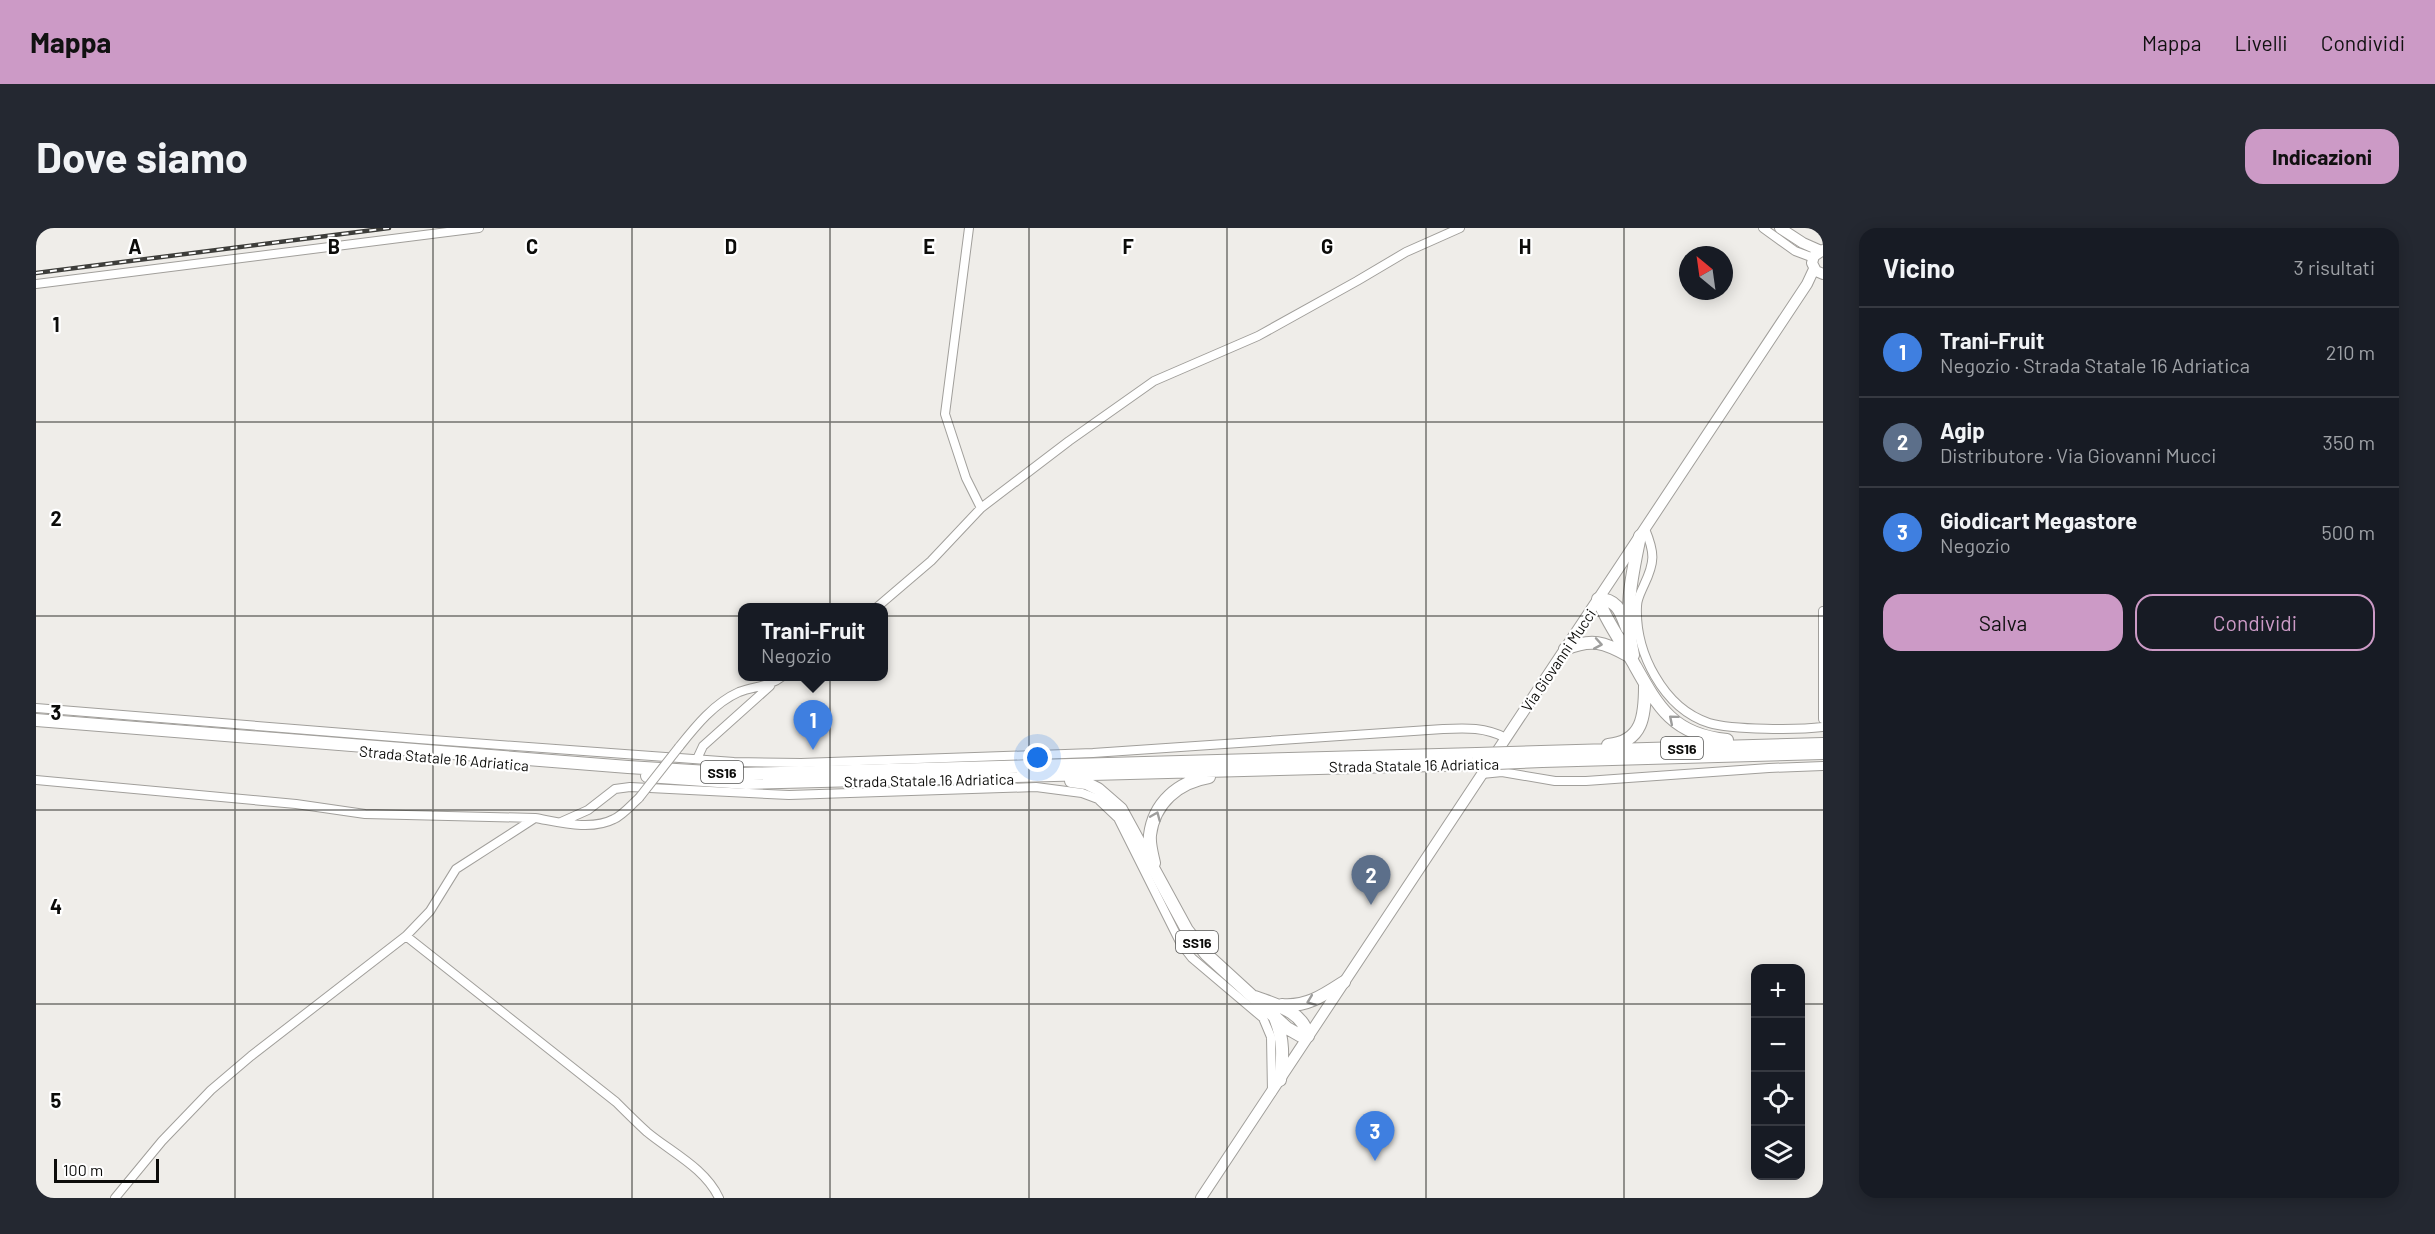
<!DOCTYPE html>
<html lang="it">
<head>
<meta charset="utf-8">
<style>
  body { margin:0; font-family:Barlow,sans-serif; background:#242831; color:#f1f3f6 }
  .controls { position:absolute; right:18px; bottom:18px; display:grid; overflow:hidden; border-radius:12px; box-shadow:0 3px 15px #0003 }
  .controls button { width:54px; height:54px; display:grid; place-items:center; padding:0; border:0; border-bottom:2px solid #363941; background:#171b24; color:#f1f3f6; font:30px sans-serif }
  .compass { position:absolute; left:1643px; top:18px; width:54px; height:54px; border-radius:50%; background:#171b24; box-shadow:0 3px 15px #0003; rotate:331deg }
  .scale { position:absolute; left:18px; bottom:15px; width:105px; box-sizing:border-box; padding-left:6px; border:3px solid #0c0c0a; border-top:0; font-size:16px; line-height:21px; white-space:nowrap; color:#0c0c0a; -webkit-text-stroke:4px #fff; paint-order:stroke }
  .you { position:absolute; left:1002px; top:530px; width:21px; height:21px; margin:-15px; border:4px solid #fff; border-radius:50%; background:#1a73e8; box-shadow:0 0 0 9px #1a73e833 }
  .badge { display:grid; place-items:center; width:39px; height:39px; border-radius:50%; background:#cc9ac6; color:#fff; font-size:20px; font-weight:700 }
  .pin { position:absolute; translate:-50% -50px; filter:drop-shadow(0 2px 3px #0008) }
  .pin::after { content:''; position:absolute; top:32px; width:21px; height:18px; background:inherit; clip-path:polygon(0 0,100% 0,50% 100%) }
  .popup { position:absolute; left:702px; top:375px; width:150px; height:78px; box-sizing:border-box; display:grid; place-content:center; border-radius:12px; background:#171b24; filter:drop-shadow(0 2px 4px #0005); font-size:20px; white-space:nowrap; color:#9ea1a6 }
  .popup b { font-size:22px; color:#f1f3f6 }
  .popup::after { content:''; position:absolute; left:50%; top:100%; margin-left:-12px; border:12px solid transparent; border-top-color:#171b24 }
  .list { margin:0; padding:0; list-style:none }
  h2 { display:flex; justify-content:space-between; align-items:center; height:78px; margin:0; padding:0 24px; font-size:26px }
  h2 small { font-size:20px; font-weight:400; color:#9ea1a6 }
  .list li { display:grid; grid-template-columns:39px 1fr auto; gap:18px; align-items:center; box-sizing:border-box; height:90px; padding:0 24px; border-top:2px solid #363941 }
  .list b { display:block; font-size:22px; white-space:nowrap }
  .list p { margin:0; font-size:20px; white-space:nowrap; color:#9ea1a6 }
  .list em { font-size:20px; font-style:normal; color:#9ea1a6 }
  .actions { display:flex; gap:12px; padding:18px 24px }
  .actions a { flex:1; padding:14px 0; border:2px solid #cc9ac6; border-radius:18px; text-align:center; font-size:21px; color:#cc9ac6 }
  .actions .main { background:#cc9ac6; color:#111 }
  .icon { flex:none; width:33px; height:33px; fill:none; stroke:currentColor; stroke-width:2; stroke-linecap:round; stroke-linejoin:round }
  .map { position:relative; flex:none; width:1787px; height:970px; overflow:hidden; border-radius:18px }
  header { display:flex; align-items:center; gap:36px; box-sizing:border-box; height:84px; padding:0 30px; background:#cc9ac6; color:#111 }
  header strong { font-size:28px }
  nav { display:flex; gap:33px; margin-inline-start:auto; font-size:21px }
  .intro { display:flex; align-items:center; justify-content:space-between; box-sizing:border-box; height:144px; padding:0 36px }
  h1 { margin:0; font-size:42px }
  .button { padding:15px 27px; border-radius:18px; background:#cc9ac6; color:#111; font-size:21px; font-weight:700 }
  main { display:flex; gap:36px; padding:0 36px }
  aside { flex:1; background:#171b24; border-radius:18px; box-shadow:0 3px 15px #0003 }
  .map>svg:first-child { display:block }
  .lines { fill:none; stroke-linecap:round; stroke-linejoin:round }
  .minor-casing { stroke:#a19f9b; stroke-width:10 }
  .major-casing { stroke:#a19f9b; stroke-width:12 }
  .highway-casing { stroke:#a19f9b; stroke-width:14 }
  .minor { stroke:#fff; stroke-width:8 }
  .major { stroke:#fff; stroke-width:10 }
  .highway { stroke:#fff; stroke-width:12 }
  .rail-casing { stroke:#3d3d3a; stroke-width:4.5 }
  .rail { stroke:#fff; stroke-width:2; stroke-dasharray:7; stroke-linecap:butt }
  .minor-bridge-casing { stroke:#a19f9b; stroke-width:10; stroke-linecap:butt }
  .highway-bridge-casing { stroke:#a19f9b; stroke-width:14; stroke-linecap:butt }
  .minor-bridge { stroke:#fff; stroke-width:8 }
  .highway-bridge { stroke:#fff; stroke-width:12 }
  .oneway { stroke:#9e9e9d }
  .grid { fill:none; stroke:#0c0c0a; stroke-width:1.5; stroke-opacity:0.55 }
  .labels { text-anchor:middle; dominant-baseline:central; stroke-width:4.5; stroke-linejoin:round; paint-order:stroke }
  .shield { fill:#fff; stroke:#555554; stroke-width:1.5 }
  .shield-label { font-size:14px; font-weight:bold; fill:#0c0c0a }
  .street-label { font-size:15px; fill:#0c0c0a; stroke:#fff }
  .grid-label { font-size:20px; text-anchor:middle; font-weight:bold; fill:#0c0c0a; stroke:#fff; stroke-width:4.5; stroke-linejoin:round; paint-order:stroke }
</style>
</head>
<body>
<header>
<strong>Mappa</strong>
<nav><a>Mappa</a><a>Livelli</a><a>Condividi</a></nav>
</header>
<div class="intro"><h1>Dove siamo</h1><a class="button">Indicazioni</a></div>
<main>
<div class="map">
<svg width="1787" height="970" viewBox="0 0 1787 970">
  <rect width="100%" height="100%" fill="#efede9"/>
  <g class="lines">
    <g class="minor-casing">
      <path id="minor" d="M933,0L909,186L930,250L945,280
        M1727,0L1759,23L1775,29
        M0,56L443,0
        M1609,301C1619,325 1619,334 1608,357C1605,364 1601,371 1601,378C1599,424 1627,480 1673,495C1696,502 1763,502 1787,499
        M840,380L895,333L945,280L1033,213L1118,153L1222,108L1321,53L1370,24L1424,0
        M1787,383V491
        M0,480L383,511L698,534L765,535L1057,525L1407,501C1430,500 1449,499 1470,510
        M643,519C659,499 678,475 703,464C718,458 733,459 747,448
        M661,531L667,518L734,458
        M1446,546L1466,544L1519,553H1550L1733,540L1787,538
        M0,552L260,576L329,586L499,590
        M525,594L552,582L579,561L594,559L753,567L1000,559L1046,565L1062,571L1082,590L1145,716L1156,730L1227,790L1235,809L1236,864
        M370,708L580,874C590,884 600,894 611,904C635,924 669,940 683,970
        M79,970L126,913L175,862L215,828L370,708L394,683L420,641L499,590C523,594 555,603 578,591C587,587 595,577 603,570
        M1787,970V969"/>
    </g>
    <g class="major-casing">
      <path id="major" d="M1744,0L1767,15L1785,23
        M1787,22L1778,28L1776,35L1780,43L1787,46
        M1165,970L1771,56L1778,41"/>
    </g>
    <g class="highway-casing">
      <path id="highway" d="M1591,400C1585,385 1582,371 1562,371C1571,395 1586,414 1598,436C1622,479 1637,507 1691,512
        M1529,421C1556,410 1568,414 1593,428
        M1597,427C1588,383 1595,351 1604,308
        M0,492L592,539L705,546L1441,526
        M1572,517C1607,514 1609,487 1609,458
        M1505,524L1787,516
        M1506,533L1787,525
        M611,548L710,555L1437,536
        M1035,553L1050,555L1062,561L1085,581L1151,702L1170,726L1251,800L1265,808H1272C1267,783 1240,777 1219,769
        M1118,635C1116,626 1113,616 1114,607C1118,575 1142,554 1173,549
        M1246,777C1271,779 1288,767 1308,754
        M1239,790C1248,811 1247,830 1244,852"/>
    </g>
    <use href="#minor" class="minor"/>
    <use href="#major" class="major"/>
    <use href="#highway" class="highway"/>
    <g class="rail-casing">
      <path id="rail" d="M0,45L353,0"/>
    </g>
    <use href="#rail" class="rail"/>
    <g class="minor-bridge-casing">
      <path id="minor-bridge" d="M603,570L643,519"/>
    </g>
    <g class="highway-bridge-casing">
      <path id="highway-bridge" d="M1441,526L1505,524
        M1437,536L1506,533"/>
    </g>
    <use href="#minor-bridge" class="minor-bridge"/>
    <use href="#highway-bridge" class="highway-bridge"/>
  </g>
  <defs><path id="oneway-chevron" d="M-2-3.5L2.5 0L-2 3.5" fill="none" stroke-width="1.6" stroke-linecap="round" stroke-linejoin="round" transform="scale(1.5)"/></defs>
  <g class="oneway">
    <use href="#oneway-chevron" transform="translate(1562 416) rotate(10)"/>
    <use href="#oneway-chevron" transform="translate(1637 491) rotate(-140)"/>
    <use href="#oneway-chevron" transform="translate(1120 588) rotate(-67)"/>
    <use href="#oneway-chevron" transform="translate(1275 773) rotate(159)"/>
  </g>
  <path class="grid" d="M199,0V970M397,0V970M596,0V970M794,0V970M993,0V970M1191,0V970M1390,0V970M1588,0V970M0,194H1787M0,388H1787M0,582H1787M0,776H1720M1764,776H1787"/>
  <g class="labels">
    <g class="shield">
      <rect x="1625" y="509" width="42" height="22" rx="4.5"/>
      <rect x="665" y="533" width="42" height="22" rx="4.5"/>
      <rect x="1140" y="703" width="42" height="22" rx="4.5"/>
    </g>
    <g class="shield-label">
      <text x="1646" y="520">SS16</text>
      <text x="686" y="544">SS16</text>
      <text x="1161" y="714">SS16</text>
    </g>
    <g class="street-label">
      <text transform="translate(1522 432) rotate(-56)">Via Giovanni Mucci</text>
      <text transform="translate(408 530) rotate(5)">Strada Statale 16 Adriatica</text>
      <text transform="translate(1378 537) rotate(-1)">Strada Statale 16 Adriatica</text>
      <text transform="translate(893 552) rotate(-1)">Strada Statale 16 Adriatica</text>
    </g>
  </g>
  <g class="grid-label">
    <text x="99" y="26">A</text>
    <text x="298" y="26">B</text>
    <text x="496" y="26">C</text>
    <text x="695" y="26">D</text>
    <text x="893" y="26">E</text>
    <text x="1092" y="26">F</text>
    <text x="1291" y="26">G</text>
    <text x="1489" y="26">H</text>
    <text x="20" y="104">1</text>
    <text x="20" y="298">2</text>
    <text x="20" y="492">3</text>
    <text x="20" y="686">4</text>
    <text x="20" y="880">5</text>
  </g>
</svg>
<div class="controls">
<button>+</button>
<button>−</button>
<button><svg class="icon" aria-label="locate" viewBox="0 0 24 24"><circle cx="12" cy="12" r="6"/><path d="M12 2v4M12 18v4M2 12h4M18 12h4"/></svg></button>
<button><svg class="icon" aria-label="layers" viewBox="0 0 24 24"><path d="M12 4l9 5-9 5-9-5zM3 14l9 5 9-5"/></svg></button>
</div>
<svg class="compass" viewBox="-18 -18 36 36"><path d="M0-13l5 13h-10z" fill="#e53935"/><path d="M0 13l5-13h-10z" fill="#9ea1a6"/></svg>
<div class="scale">100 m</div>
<div class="you"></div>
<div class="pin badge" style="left:777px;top:522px;background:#3f7fe0">1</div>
<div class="popup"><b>Trani-Fruit</b>Negozio</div>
<div class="pin badge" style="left:1335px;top:677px;background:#5c6f8a">2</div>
<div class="pin badge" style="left:1339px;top:933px;background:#3f7fe0">3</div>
</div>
<aside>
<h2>Vicino<small>3 risultati</small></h2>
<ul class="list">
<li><span class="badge" style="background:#3f7fe0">1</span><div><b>Trani-Fruit</b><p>Negozio · Strada Statale 16 Adriatica</p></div><em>210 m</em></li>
<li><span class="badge" style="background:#5c6f8a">2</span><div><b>Agip</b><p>Distributore · Via Giovanni Mucci</p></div><em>350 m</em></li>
<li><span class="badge" style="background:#3f7fe0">3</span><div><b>Giodicart Megastore</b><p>Negozio</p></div><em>500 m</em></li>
</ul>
<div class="actions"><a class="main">Salva</a><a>Condividi</a></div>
</aside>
</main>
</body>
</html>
